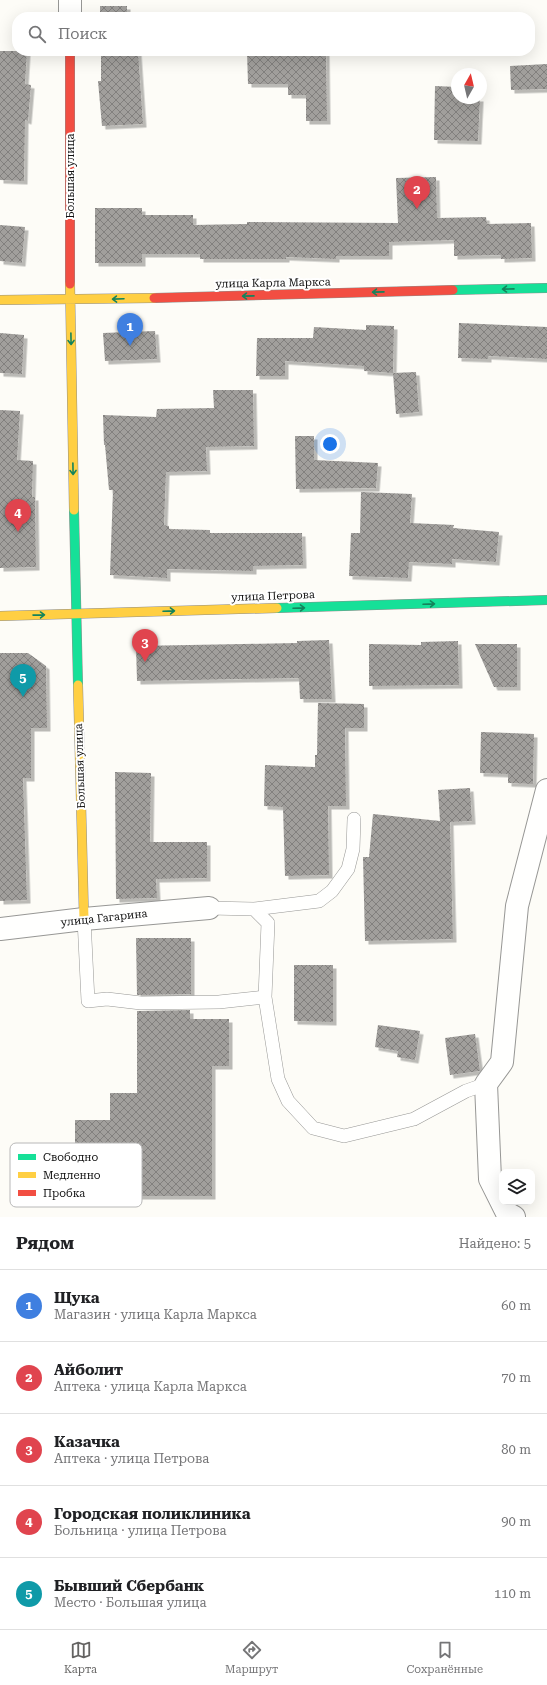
<!DOCTYPE html>
<html lang="ru">
<head>
<meta charset="utf-8">
<style>
  body { margin:0; font-family:"Roboto Serif",serif; background:#f6f6f6; color:#202124 }
  .controls { position:absolute; right:12px; bottom:12px; display:grid; overflow:hidden; border-radius:8px; box-shadow:0 4px 16px #0002 }
  .controls button { width:36px; height:36px; display:grid; place-items:center; padding:0; border:0; border-bottom:1px solid #e0e0e0; background:#fff; color:#202124; font:20px sans-serif }
  .compass { position:absolute; left:451px; top:68px; width:36px; height:36px; border-radius:50%; background:#fff; box-shadow:0 4px 16px #0002; rotate:8deg }
  .you { position:absolute; left:330px; top:444px; width:14px; height:14px; margin:-10px; border:3px solid #fff; border-radius:50%; background:#1a73e8; box-shadow:0 0 0 6px #1a73e833 }
  .badge { display:grid; place-items:center; width:26px; height:26px; border-radius:50%; background:#646362; color:#fff; font-size:13px; font-weight:700 }
  .pin { position:absolute; translate:-50% -33px; filter:drop-shadow(0 1px 2px #0008) }
  .pin::after { content:''; position:absolute; top:21px; width:14px; height:12px; background:inherit; clip-path:polygon(0 0,100% 0,50% 100%) }
  .list { margin:0; padding:0; list-style:none }
  h2 { display:flex; justify-content:space-between; align-items:center; height:52px; margin:0; padding:0 16px; font-size:17px }
  h2 small { font-size:13px; font-weight:400; color:#757577 }
  .list li { display:grid; grid-template-columns:26px 1fr auto; gap:12px; align-items:center; box-sizing:border-box; height:72px; padding:0 16px; border-top:1px solid #e0e0e0 }
  .list b { display:block; font-size:15px; white-space:nowrap }
  .list p { margin:0; font-size:13px; white-space:nowrap; color:#757577 }
  .list em { font-size:13px; font-style:normal; color:#757577 }
  .icon { flex:none; width:22px; height:22px; fill:none; stroke:currentColor; stroke-width:2; stroke-linecap:round; stroke-linejoin:round }
  .map { position:relative; flex:none; width:547px; height:1217px; overflow:hidden }
  .search { position:absolute; background:#fff; box-shadow:0 4px 16px #0002; left:12px; right:12px; top:12px; height:44px; display:flex; align-items:center; gap:10px; box-sizing:border-box; padding:0 14px; border-radius:16px; color:#757577; font-size:15px }
  .sheet { height:412px; background:#fff }
  nav { display:flex; justify-content:space-around; align-items:center; box-sizing:border-box; height:56px; border-top:1px solid #e0e0e0; background:#fff; font-size:11px; color:#757577 }
  nav a { display:grid; justify-items:center; gap:2px }
  nav .on { color:#646362 }
  .map>svg:first-child { display:block }
  .building { fill:url(#building-cross-hatch); filter:url(#shadow) }
  .lines { fill:none; stroke-linecap:round; stroke-linejoin:round }
  .lane-casing { stroke:#979795; stroke-width:14 }
  .street-casing { stroke:#979795; stroke-width:24 }
  .fast-casing { stroke:#8e8d8b; stroke-width:10 }
  .slow-casing { stroke:#8e8d8b; stroke-width:10 }
  .jam-casing { stroke:#8e8d8b; stroke-width:10 }
  .lane { stroke:#fffffe; stroke-width:13 }
  .street { stroke:#fffffe; stroke-width:22 }
  .fast { stroke:#16e098; stroke-width:9 }
  .slow { stroke:#ffcf43; stroke-width:9 }
  .jam { stroke:#f24e42; stroke-width:9 }
  .oneway { stroke:#14835b }
  .labels { text-anchor:middle; dominant-baseline:central; stroke-width:4; stroke-linejoin:round; paint-order:stroke }
  .street-label { font-size:11px; fill:#111; stroke:#fff }
  .key { fill:#fff; stroke:#b8b8b8; stroke-width:1 }
  .key-label { font-size:11px; fill:#111 }
</style>
</head>
<body>
<div class="map">
<svg width="547" height="1217" viewBox="0 0 547 1217">
  <defs>
    <pattern id="building-cross-hatch" width="8" height="8" patternUnits="userSpaceOnUse"><rect width="8" height="8" fill="#a19f9c"/><path d="M0 0l8 8M0 8l8-8" fill="none" stroke="#82807e"/></pattern>
    <filter id="shadow"><feDropShadow dx="3.5" dy="3.5" stdDeviation="0" flood-color="#0004"/></filter>
  </defs>
  <rect width="100%" height="100%" fill="#fdfcf7"/>
  <path class="building" d="M100,6H127V17H100Z
    M0,51H27L25,84L31,85L28,121L25,120L24,181L0,180Z
    M101,51H138L143,124L102,126L98,81H101Z
    M247,51H326L327,121H306V95H288V84H248Z
    M547,64V89L511,90L510,66Z
    M435,86L457,87V98H480L478,141L434,140Z
    M436,177L437,218L486,217L487,224L531,223L532,258L501,259V255L454,256V240L389,242V256H336V259L286,257V259H200V254H142V263H95V208H142V215H193V225L247,224V222L398,223L396,178Z
    M0,225L25,227L22,263L0,261Z
    M459,323L547,327V359L488,356V359L458,358Z
    M366,325L394,326L393,373L364,371V366L285,361V376H256L257,338H313L314,327L366,330Z
    M155,331L157,359L105,361L103,333Z
    M0,333L24,335L22,374L0,373Z
    M416,372L419,412L396,414L393,373Z
    M213,390H253L254,446L206,447L207,471L166,472L164,525L169,526V529L210,530V533H302L303,565L253,566V571L167,569V578L110,575L113,490H109L105,445H104L103,415L156,417L157,409L214,408Z
    M0,410L20,411L17,460L33,461L32,497H35L36,567L0,568Z
    M295,436H314V460L378,463L376,488L296,489Z
    M361,492L412,494L410,523L454,525L453,528L499,532L496,562L452,559V564L409,562L408,578L349,576L351,533H360Z
    M329,640L332,699H300L299,678L137,681L136,646L297,643V641Z
    M458,641L459,685L369,686V644L421,645V642Z
    M475,644H517V687H494Z
    M0,653H28L46,666L47,728H31V778H23L27,900L0,901Z
    M318,703L364,704V728H345L346,806H328L329,875L285,876L283,807L264,806L265,765L315,767V755H317Z
    M481,732L534,734L533,784L508,783V774L480,773Z
    M115,772L151,773L150,842H207V878L156,879L157,898L116,899Z
    M470,788L472,821L450,822L453,939L365,941L363,857H369L373,814L440,821L438,790Z
    M136,938H191V994L137,995Z
    M294,965H333V1022L294,1021Z
    M190,1010V1019H229V1066H212V1196H110V1171H75V1120H110V1093H137V1011Z
    M378,1025L420,1031L415,1060L397,1057L398,1051L375,1047Z
    M475,1034L480,1071L450,1075L445,1038Z"/>
  <g class="lines">
    <g class="lane-casing">
      <path id="lane" d="M209,908L254,909L268,923L265,997
        M254,909L319,901L332,891L348,869L353,849L354,819
        M84,919L88,1001L107,999L141,1003L219,1002L265,997L278,1079L288,1101L313,1128L344,1136L414,1119L466,1091L486,1084"/>
    </g>
    <g class="street-casing">
      <path id="street" d="M70,0V17
        M0,929L84,919L209,908
        M514,1217L507,1213L490,1179L486,1084L502,1062L517,906L547,790"/>
    </g>
    <g class="fast-casing">
      <path id="fast" d="M453,290L547,288
        M74,510L78,685
        M277,608L547,600"/>
    </g>
    <g class="slow-casing">
      <path id="slow" d="M70,284L74,510
        M0,300L154,298
        M0,616L277,608
        M78,685L84,919"/>
    </g>
    <g class="jam-casing">
      <path id="jam" d="M70,51V284
        M154,298L453,290"/>
    </g>
    <use href="#lane" class="lane"/>
    <use href="#street" class="street"/>
    <use href="#fast" class="fast"/>
    <use href="#slow" class="slow"/>
    <use href="#jam" class="jam"/>
  </g>
  <defs><path id="oneway-shaft" d="M-6 0H5M1.5-3L5.5 0L1.5 3" fill="none" stroke-width="1.6" stroke-linecap="round" stroke-linejoin="round"/></defs>
  <g class="oneway">
    <use href="#oneway-shaft" transform="translate(508 289) rotate(179)"/>
    <use href="#oneway-shaft" transform="translate(378 292) rotate(179)"/>
    <use href="#oneway-shaft" transform="translate(248 296) rotate(179)"/>
    <use href="#oneway-shaft" transform="translate(118 299) rotate(178)"/>
    <use href="#oneway-shaft" transform="translate(71 339) rotate(89)"/>
    <use href="#oneway-shaft" transform="translate(73 469) rotate(89)"/>
    <use href="#oneway-shaft" transform="translate(429 604) rotate(-2)"/>
    <use href="#oneway-shaft" transform="translate(299 608) rotate(-2)"/>
    <use href="#oneway-shaft" transform="translate(169 611) rotate(-2)"/>
    <use href="#oneway-shaft" transform="translate(39 615) rotate(-1)"/>
  </g>
  <g class="labels">
    <g class="street-label">
      <text transform="translate(70 176) rotate(-90)">Большая улица</text>
      <text transform="translate(273 283) rotate(-1)">улица Карла Маркса</text>
      <text transform="translate(273 596) rotate(-2)">улица Петрова</text>
      <text transform="translate(80 766) rotate(-92)">Большая улица</text>
      <text transform="translate(104 918) rotate(-6)">улица Гагарина</text>
    </g>
  </g>
  <rect x="10" y="1143" width="132" height="64" rx="6" class="key"/>
  <rect x="18" y="1154" width="18" height="6" fill="#16e098"/>
  <rect x="18" y="1172" width="18" height="6" fill="#ffcf43"/>
  <rect x="18" y="1190" width="18" height="6" fill="#f24e42"/>
  <g class="key-label">
    <text x="43" y="1161">Свободно</text>
    <text x="43" y="1179">Медленно</text>
    <text x="43" y="1197">Пробка</text>
  </g>
</svg>
<div class="controls">
<button><svg class="icon" aria-label="layers" viewBox="0 0 24 24"><path d="M12 4l9 5-9 5-9-5zM3 14l9 5 9-5"/></svg></button>
</div>
<svg class="compass" viewBox="-18 -18 36 36"><path d="M0-13l5 13h-10z" fill="#e53935"/><path d="M0 13l5-13h-10z" fill="#757577"/></svg>
<div class="you"></div>
<div class="pin badge" style="left:130px;top:346px;background:#3f7fe0">1</div>
<div class="pin badge" style="left:417px;top:209px;background:#e0444e">2</div>
<div class="pin badge" style="left:145px;top:662px;background:#e0444e">3</div>
<div class="pin badge" style="left:18px;top:532px;background:#e0444e">4</div>
<div class="pin badge" style="left:23px;top:697px;background:#0f9aa8">5</div>
<div class="search"><svg class="icon" aria-label="search" viewBox="0 0 24 24"><circle cx="10" cy="10" r="6"/><path d="M15 15l6 6"/></svg>Поиск</div>
</div>
<section class="sheet">
<h2>Рядом<small>Найдено: 5</small></h2>
<ul class="list">
<li><span class="badge" style="background:#3f7fe0">1</span><div><b>Щука</b><p>Магазин · улица Карла Маркса</p></div><em>60 m</em></li>
<li><span class="badge" style="background:#e0444e">2</span><div><b>Айболит</b><p>Аптека · улица Карла Маркса</p></div><em>70 m</em></li>
<li><span class="badge" style="background:#e0444e">3</span><div><b>Казачка</b><p>Аптека · улица Петрова</p></div><em>80 m</em></li>
<li><span class="badge" style="background:#e0444e">4</span><div><b>Городская поликлиника</b><p>Больница · улица Петрова</p></div><em>90 m</em></li>
<li><span class="badge" style="background:#0f9aa8">5</span><div><b>Бывший Сбербанк</b><p>Место · Большая улица</p></div><em>110 m</em></li>
</ul>
</section>
<nav>
<a class="on"><svg class="icon" aria-label="map" viewBox="0 0 24 24"><path d="M3 6l6-2 6 2 6-2v14l-6 2-6-2-6 2zM9 4v14M15 6v14"/></svg>Карта</a>
<a><svg class="icon" aria-label="directions" viewBox="0 0 24 24"><path d="M12 3l9 9-9 9-9-9zM9 14v-3h6M13 9l2 2-2 2"/></svg>Маршрут</a>
<a><svg class="icon" aria-label="saved" viewBox="0 0 24 24"><path d="M7 4h10v16l-5-4-5 4z"/></svg>Сохранённые</a>
</nav>
</body>
</html>
